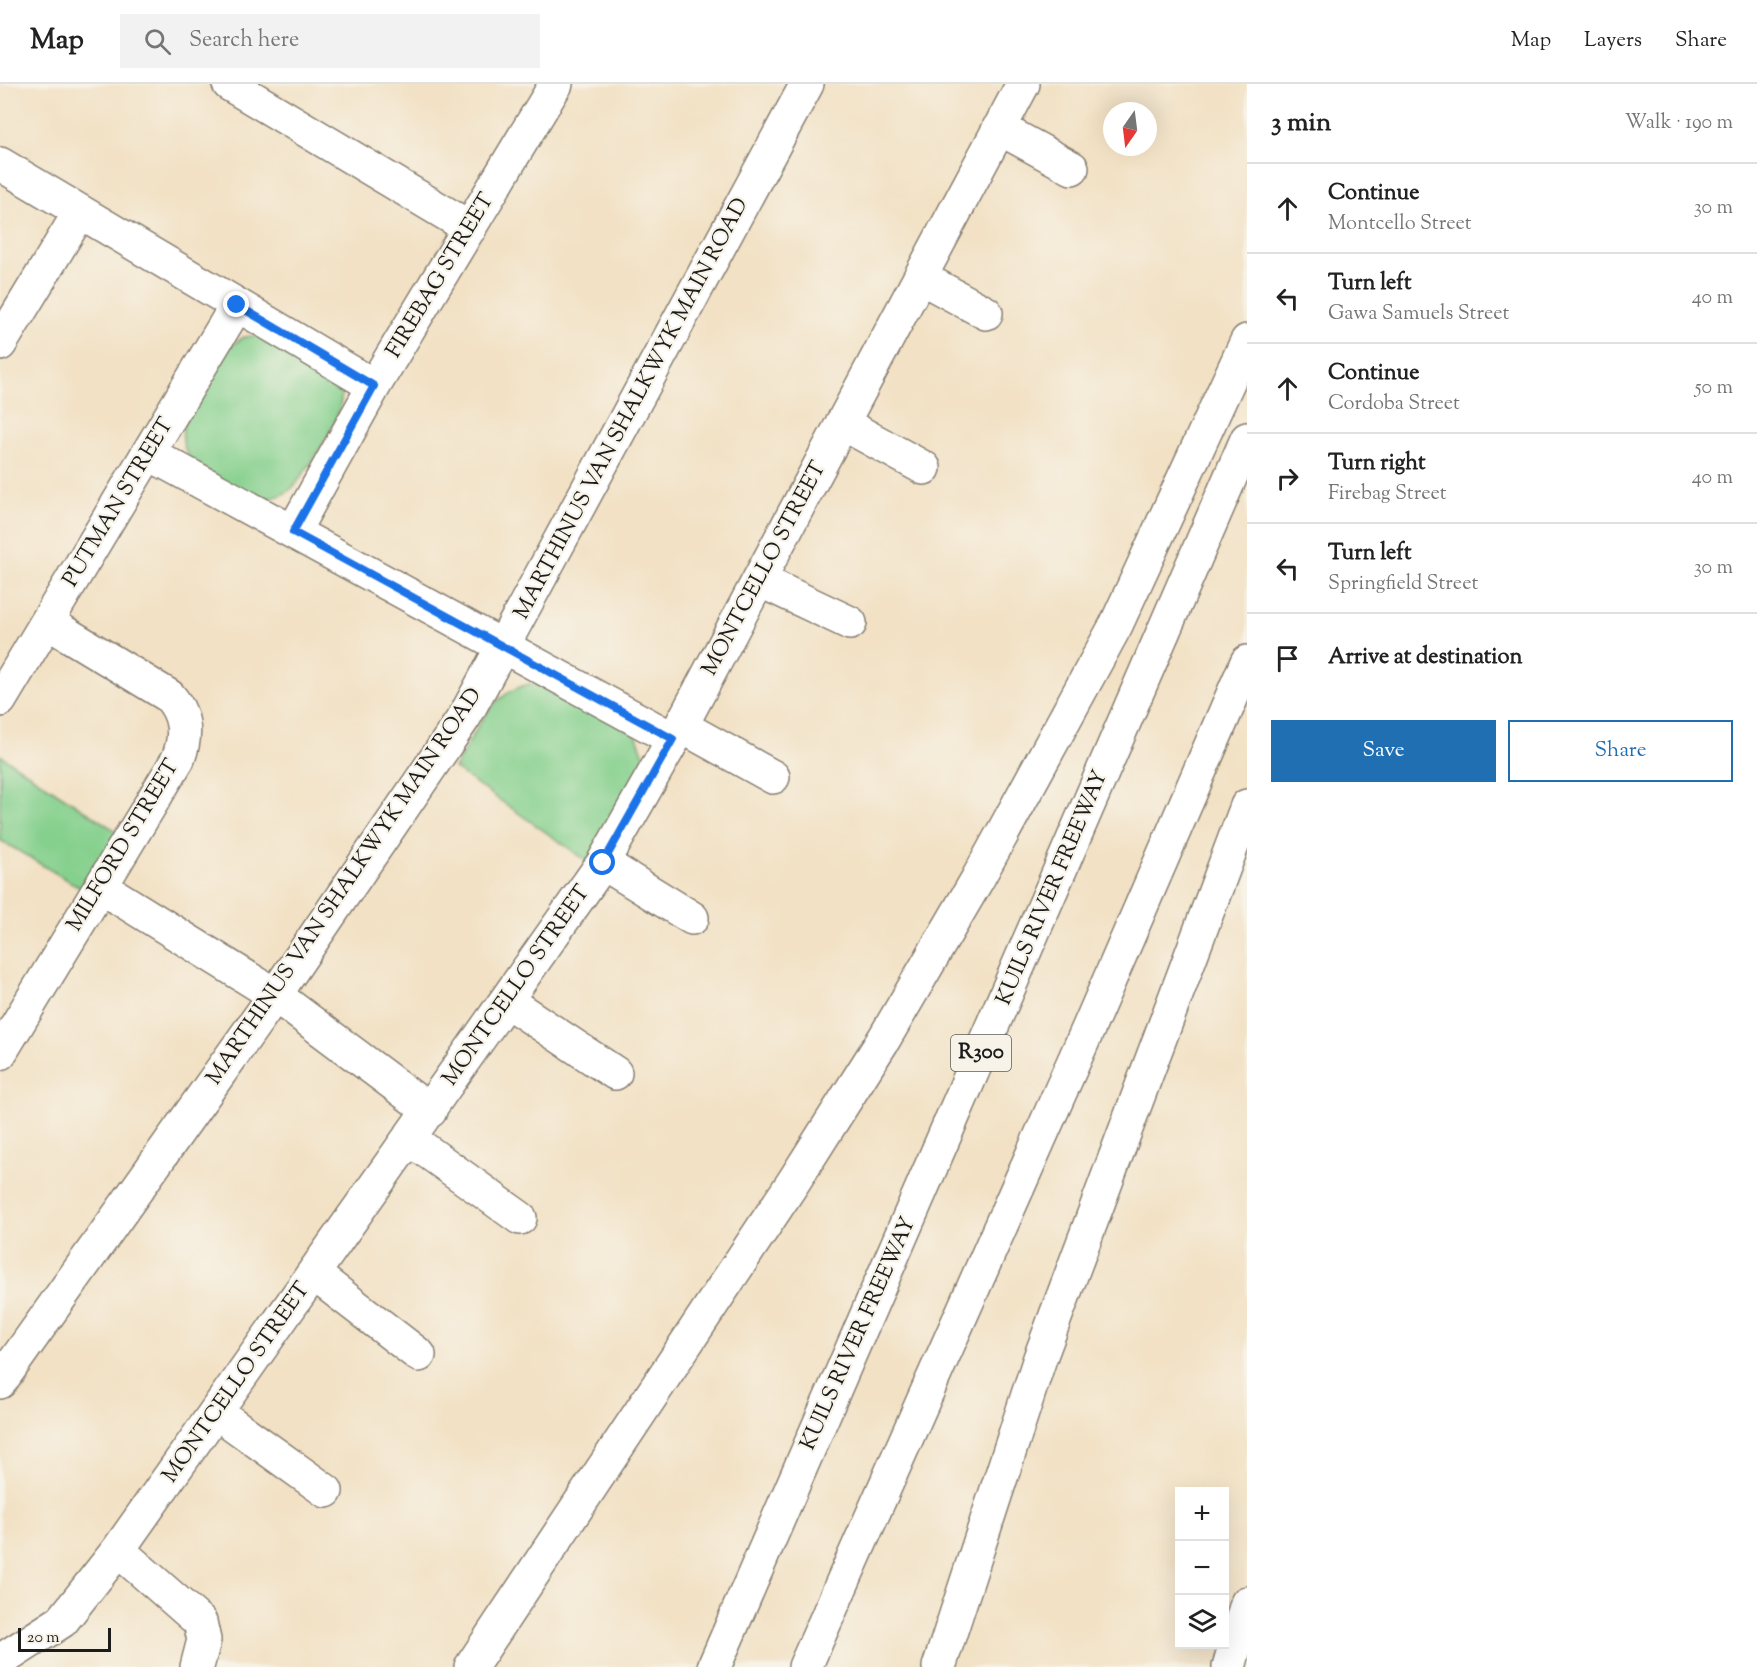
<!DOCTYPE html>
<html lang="en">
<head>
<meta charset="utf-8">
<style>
  body { margin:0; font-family:"Sorts Mill Goudy",serif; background:#f2f2f2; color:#222 }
  .controls { position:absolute; right:18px; bottom:18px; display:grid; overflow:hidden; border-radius:0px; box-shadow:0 6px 24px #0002 }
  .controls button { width:54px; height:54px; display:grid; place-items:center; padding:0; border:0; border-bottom:2px solid #e0e0e0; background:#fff; color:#222; font:30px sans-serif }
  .compass { position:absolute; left:1103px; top:18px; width:54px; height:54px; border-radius:50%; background:#fff; box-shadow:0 6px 24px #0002; rotate:194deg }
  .scale { position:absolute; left:18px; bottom:15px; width:93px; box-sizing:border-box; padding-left:6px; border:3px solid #1c1c1c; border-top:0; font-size:16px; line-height:21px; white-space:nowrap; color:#1c1c1c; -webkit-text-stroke:4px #f7f3e8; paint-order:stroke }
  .stop { position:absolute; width:18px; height:18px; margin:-14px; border:4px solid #1a73e8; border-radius:50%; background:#fff }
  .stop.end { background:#1a73e8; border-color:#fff; box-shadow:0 2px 6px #0008 }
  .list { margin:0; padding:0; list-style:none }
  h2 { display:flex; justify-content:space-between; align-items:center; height:78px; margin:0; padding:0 24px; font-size:26px }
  h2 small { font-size:20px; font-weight:400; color:#767676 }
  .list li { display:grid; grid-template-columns:39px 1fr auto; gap:18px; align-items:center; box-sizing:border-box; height:90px; padding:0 24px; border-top:2px solid #e0e0e0 }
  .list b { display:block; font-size:22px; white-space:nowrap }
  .list p { margin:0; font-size:20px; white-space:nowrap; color:#767676 }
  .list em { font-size:20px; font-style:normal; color:#767676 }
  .actions { display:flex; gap:12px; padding:18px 24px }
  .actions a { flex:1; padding:14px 0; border:2px solid #1f6fb2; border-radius:0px; text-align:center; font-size:21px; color:#1f6fb2 }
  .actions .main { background:#1f6fb2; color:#fff }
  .icon { flex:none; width:33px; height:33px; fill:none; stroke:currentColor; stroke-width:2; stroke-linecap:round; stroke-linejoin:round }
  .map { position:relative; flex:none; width:1247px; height:1583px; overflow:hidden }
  header { display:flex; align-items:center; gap:36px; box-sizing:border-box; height:84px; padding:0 30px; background:#fff; border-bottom:2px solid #e0e0e0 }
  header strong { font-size:28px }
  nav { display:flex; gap:33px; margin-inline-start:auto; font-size:21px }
  .search { width:420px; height:54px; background:#f2f2f2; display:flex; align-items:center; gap:15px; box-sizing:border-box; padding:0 21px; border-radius:0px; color:#767676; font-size:22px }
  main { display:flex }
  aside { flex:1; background:#fff }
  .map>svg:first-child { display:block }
  .green { fill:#85d08d; stroke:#507654; stroke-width:1.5 }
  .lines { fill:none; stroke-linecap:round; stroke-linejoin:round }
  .minor-casing { stroke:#877e70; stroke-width:36 }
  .motorway-casing { stroke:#877e70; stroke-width:36 }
  .minor { stroke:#fff; stroke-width:33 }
  .motorway { stroke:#fff; stroke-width:33 }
  .route { stroke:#1a73e8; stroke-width:8 }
  .labels { text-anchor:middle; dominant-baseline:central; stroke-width:4.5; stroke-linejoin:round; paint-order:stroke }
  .shield { fill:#f7f3e8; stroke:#5e5c59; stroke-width:1.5 }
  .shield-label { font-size:21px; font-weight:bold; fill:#1c1c1c }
  .street-label { font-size:22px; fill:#1c1c1c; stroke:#f7f3e8 }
</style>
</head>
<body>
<header>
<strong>Map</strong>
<div class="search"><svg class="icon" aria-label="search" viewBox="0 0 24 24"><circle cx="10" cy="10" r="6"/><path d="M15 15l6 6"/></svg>Search here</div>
<nav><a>Map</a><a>Layers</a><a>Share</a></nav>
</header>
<main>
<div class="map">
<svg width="1247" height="1583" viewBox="0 0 1247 1583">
  <rect width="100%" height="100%" fill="#f7f3e8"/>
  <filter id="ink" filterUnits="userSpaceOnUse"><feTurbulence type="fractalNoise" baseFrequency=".0167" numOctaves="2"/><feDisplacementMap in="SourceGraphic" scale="12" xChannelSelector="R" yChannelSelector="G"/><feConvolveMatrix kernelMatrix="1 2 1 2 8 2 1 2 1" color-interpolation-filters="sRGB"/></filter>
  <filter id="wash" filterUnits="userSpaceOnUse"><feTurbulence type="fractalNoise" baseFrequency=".008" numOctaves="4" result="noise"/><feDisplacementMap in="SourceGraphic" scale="24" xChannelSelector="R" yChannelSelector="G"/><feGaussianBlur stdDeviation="1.35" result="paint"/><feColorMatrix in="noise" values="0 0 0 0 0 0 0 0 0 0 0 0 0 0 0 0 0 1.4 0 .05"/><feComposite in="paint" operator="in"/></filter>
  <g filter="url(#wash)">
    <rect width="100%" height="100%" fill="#f2e1c4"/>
    <path class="green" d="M254,252H264C281,262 322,282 335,294C359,317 310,379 296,400C287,410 276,415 263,414C250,413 196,383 189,373C182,363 182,352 183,341L227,264L244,253Z
      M529,600L542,601L636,650L645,674L587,777L454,684C476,650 487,610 529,600Z
      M0,671L119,749L84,806L0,756Z"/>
  </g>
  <g filter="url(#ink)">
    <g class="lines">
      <g class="minor-casing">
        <path id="minor" d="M229,0L470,144
          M999,44L1072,84
          M0,80L374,302
          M920,193L986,229
          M0,260L80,128
          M842,339L924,384
          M148,369L673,655
          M293,448L374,302L556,0
          M759,496L850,539
          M0,616L237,221
          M681,642L773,693
          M603,779L692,834
          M101,803L275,911L430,1027
          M508,918L615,989
          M0,969L178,675C187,652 186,631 169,612L47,538
          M410,1055L520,1134
          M314,1190L419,1271
          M0,1298L275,911L465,632L807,0
          M216,1328L326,1407
          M118,1466L200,1538L204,1556L197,1583
          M0,1577L62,1537L118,1466L603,779L681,642L1023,0
          M1229,1583L1247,1519"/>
      </g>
      <g class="motorway-casing">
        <path id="motorway" d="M471,1583L794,1097L884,955L977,796L1116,541L1247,257
          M714,1583L1247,355
          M805,1583L1089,943L1247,578
          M939,1583L1040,1274L1247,722"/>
      </g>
      <use href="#minor" class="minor"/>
      <use href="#motorway" class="motorway"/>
    </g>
  </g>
  <g class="lines" filter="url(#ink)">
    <path class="route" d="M237,221L374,302L293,448L673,655L603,779"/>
  </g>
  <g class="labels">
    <rect class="shield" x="951" y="951" width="60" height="36" rx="4.5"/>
    <g class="shield-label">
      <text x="981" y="969">R300</text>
    </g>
    <g class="street-label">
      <text transform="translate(441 192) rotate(-59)">FIREBAG STREET</text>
      <text transform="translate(632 325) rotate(-62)">MARTHINUS VAN SHALKWYK MAIN ROAD</text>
      <text transform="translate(119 419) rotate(-59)">PUTMAN STREET</text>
      <text transform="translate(765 485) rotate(-62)">MONTCELLO STREET</text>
      <text transform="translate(124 762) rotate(-59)">MILFORD STREET</text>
      <text transform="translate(345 803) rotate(-56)">MARTHINUS VAN SHALKWYK MAIN ROAD</text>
      <text transform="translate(1053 804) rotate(-67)">KUILS RIVER FREEWAY</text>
      <text transform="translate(517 902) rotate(-55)">MONTCELLO STREET</text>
      <text transform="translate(859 1250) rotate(-66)">KUILS RIVER FREEWAY</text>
      <text transform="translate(237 1299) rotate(-55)">MONTCELLO STREET</text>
    </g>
  </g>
</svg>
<div class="controls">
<button>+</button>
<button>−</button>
<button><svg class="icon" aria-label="layers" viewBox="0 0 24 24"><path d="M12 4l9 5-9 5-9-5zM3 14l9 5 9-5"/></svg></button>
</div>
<svg class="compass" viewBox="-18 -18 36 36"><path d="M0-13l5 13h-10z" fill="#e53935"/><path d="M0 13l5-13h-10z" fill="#767676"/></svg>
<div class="scale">20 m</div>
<div class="stop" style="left:603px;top:779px"></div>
<div class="stop end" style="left:237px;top:221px"></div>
</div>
<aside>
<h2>3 min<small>Walk · 190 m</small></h2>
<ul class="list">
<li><svg class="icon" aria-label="ahead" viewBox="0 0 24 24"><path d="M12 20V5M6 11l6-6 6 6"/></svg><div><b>Continue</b><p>Montcello Street</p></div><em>30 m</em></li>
<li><svg class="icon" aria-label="left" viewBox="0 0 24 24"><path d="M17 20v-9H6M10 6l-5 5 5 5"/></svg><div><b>Turn left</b><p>Gawa Samuels Street</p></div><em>40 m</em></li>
<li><svg class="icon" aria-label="ahead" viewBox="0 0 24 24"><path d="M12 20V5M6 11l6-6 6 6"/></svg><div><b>Continue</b><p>Cordoba Street</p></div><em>50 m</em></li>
<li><svg class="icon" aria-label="right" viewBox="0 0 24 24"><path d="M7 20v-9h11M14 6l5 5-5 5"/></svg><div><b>Turn right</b><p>Firebag Street</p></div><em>40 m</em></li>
<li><svg class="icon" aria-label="left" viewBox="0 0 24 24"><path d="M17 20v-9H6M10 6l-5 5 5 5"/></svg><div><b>Turn left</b><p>Springfield Street</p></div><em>30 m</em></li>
<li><svg class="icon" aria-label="arrive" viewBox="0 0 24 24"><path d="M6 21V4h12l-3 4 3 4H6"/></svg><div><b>Arrive at destination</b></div></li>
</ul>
<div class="actions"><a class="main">Save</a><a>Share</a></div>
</aside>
</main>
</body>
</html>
